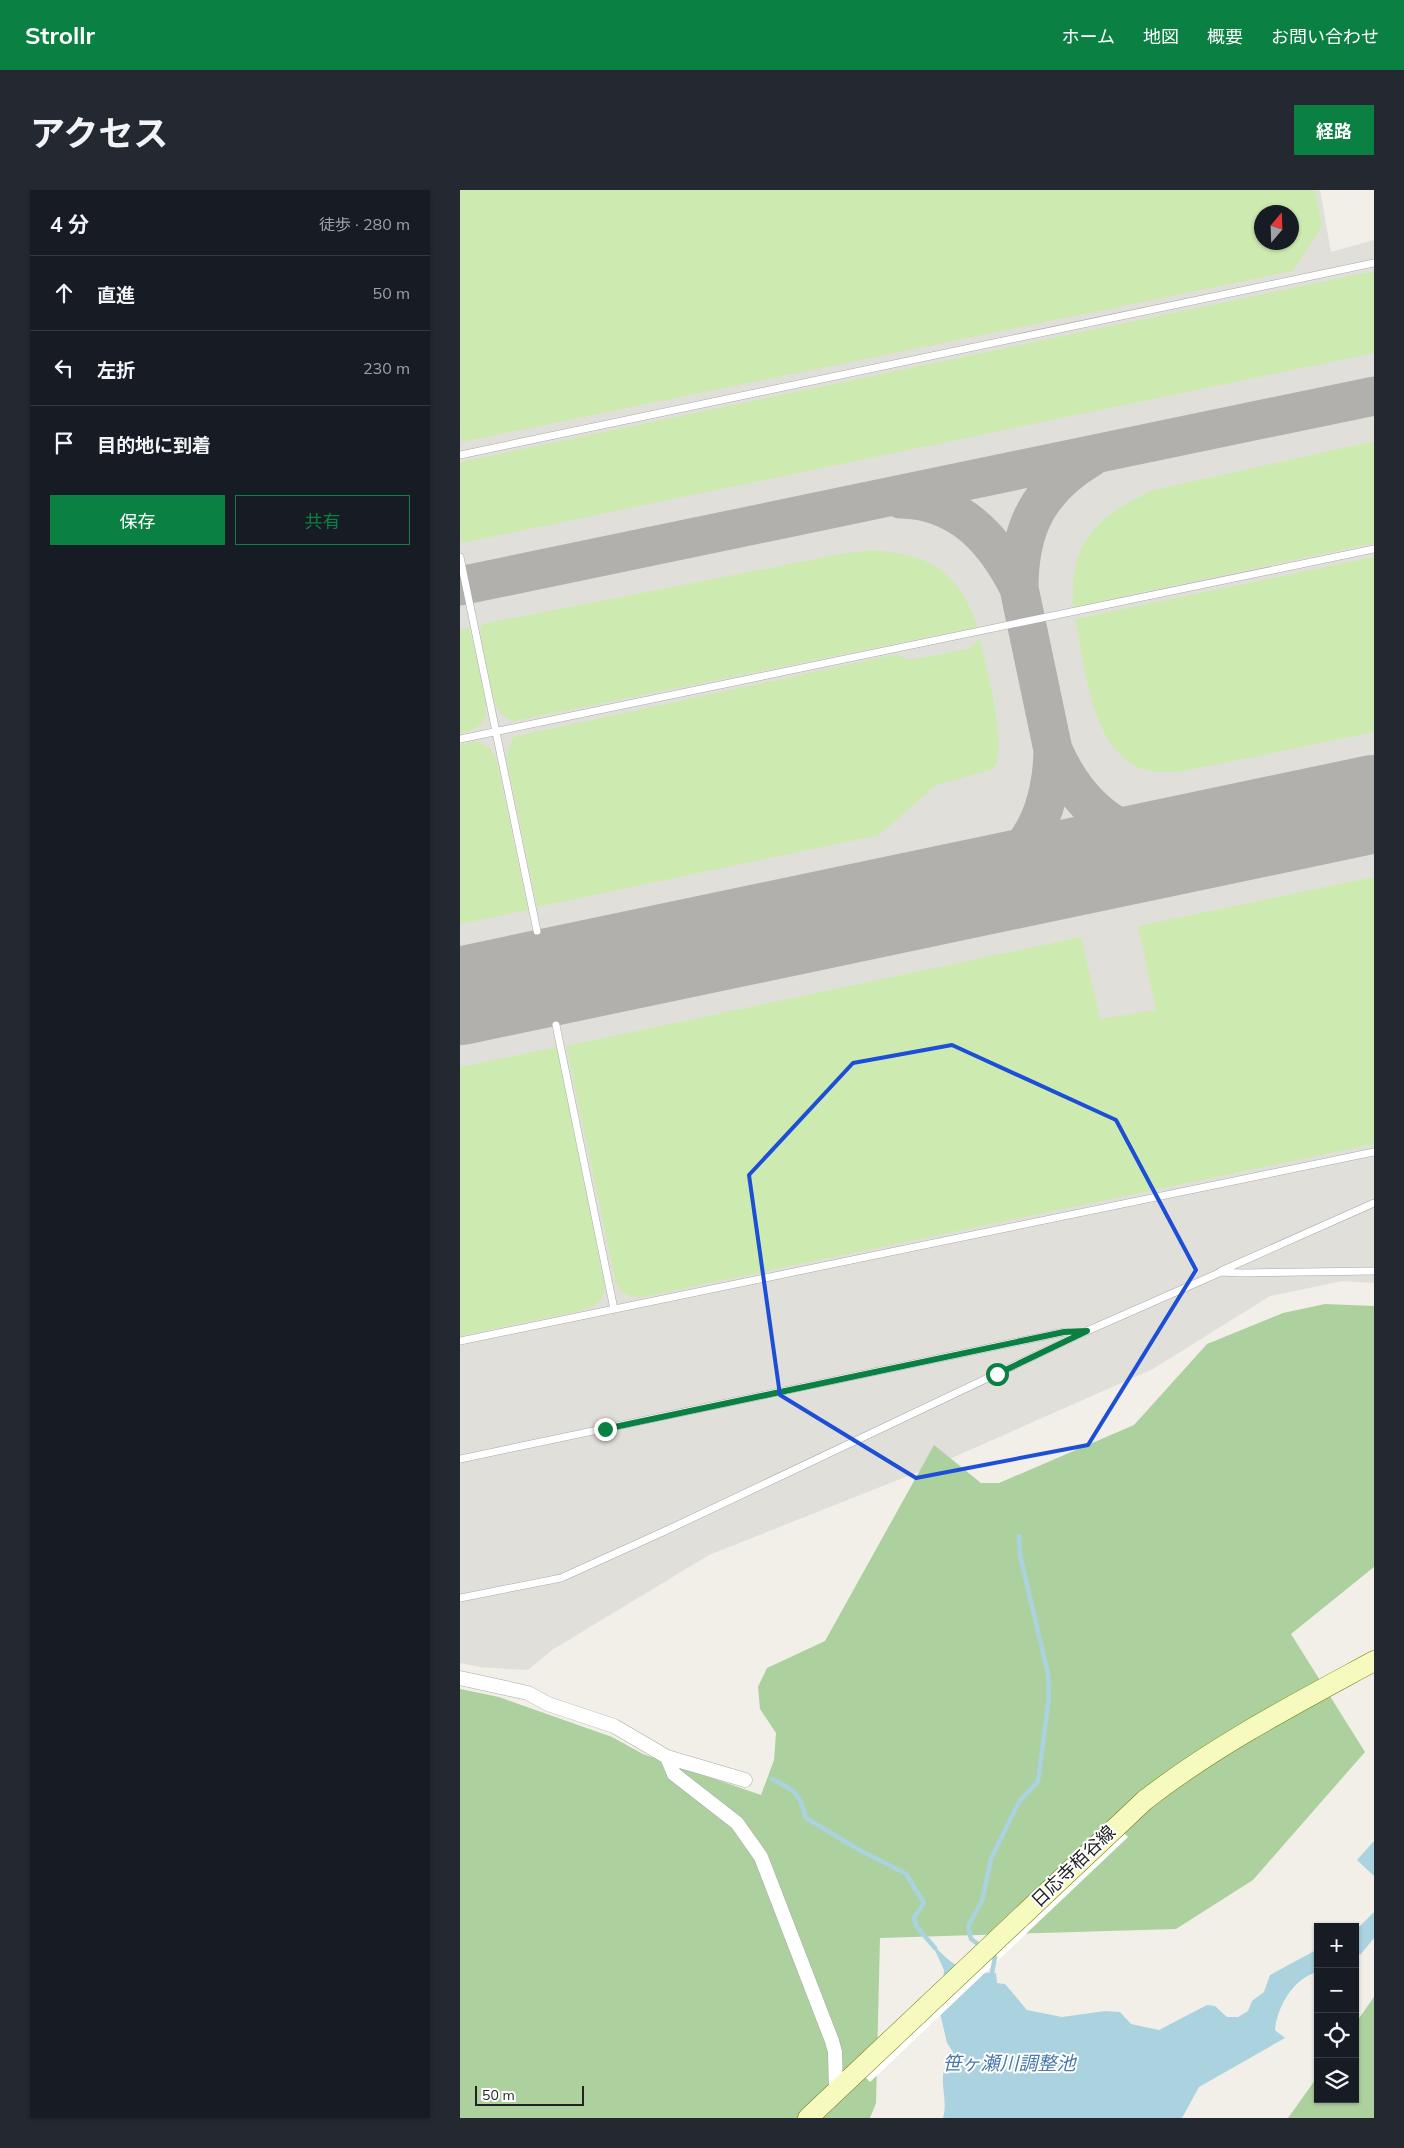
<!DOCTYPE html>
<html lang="ja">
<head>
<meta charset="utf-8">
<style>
  body { margin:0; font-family:Mulish,"Noto Sans JP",sans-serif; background:#242831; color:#f1f3f6 }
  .controls { position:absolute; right:15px; bottom:15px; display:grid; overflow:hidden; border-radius:0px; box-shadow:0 1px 4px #0004 }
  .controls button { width:45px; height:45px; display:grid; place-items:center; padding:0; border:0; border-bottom:1px solid #363941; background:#171b24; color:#f1f3f6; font:25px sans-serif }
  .compass { position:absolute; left:794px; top:15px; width:45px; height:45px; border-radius:50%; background:#171b24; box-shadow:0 1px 4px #0004; rotate:19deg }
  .scale { position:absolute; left:15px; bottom:12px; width:109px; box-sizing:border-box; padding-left:5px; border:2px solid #222; border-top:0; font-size:14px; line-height:18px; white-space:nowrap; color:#222; -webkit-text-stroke:4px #fff; paint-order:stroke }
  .stop { position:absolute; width:15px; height:15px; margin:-11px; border:4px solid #0b8043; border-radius:50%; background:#fff }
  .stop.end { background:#0b8043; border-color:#fff; box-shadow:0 1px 5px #0008 }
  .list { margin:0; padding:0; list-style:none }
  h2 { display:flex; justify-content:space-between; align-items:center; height:65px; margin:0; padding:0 20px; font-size:21px }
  h2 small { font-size:16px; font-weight:400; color:#9ea1a6 }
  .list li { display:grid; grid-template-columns:32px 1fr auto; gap:15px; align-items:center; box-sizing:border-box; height:75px; padding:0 20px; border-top:1px solid #363941 }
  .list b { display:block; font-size:19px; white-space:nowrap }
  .list em { font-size:16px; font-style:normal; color:#9ea1a6 }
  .actions { display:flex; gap:10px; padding:15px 20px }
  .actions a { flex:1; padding:11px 0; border:1px solid #0b8043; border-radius:0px; text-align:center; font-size:18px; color:#0b8043 }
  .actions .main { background:#0b8043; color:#fff }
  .icon { flex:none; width:28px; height:28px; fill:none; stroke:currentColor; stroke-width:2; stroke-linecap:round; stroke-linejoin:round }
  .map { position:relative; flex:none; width:914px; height:1928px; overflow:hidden; border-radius:0px }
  header { display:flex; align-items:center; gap:30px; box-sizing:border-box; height:70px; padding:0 25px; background:#0b8043; color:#fff }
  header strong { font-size:24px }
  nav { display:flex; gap:28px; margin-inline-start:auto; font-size:18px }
  .intro { display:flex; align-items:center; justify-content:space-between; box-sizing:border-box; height:120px; padding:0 30px }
  h1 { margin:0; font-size:35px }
  .button { padding:12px 22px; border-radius:0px; background:#0b8043; color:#fff; font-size:18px; font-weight:700 }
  main { display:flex; gap:30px; padding:0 30px }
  aside { flex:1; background:#171b24; border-radius:0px; box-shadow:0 1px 4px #0004 }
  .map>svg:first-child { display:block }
  .airport { fill:#e1dfda; fill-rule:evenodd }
  .grass { fill:#cdebb0; fill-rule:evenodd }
  .forest { fill:#add19e }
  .water { fill:#aad3df }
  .pier { fill:#fff }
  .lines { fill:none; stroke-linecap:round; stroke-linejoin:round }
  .stream { stroke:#aad3df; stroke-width:4.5 }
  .taxiway { stroke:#b1b0ac; stroke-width:39 }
  .runway { stroke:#b1b0ac; stroke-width:98 }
  .service-casing { stroke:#a9a9a9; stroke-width:8 }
  .minor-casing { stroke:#a9a9a9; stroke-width:15 }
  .secondary-casing { stroke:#707d05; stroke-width:21 }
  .service { stroke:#fff; stroke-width:7 }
  .minor { stroke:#fff; stroke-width:14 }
  .secondary { stroke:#f7fabf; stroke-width:20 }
  .route { stroke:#0b8043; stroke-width:6 }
  .marked { fill:none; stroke:#1d4ed8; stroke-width:4; stroke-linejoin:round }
  .labels { text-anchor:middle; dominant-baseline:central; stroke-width:4; stroke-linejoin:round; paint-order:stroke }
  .street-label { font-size:18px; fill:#222; stroke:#fff }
  .water-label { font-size:19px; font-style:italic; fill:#4a7aab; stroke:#fff }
</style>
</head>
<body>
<header>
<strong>Strollr</strong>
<nav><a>ホーム</a><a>地図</a><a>概要</a><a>お問い合わせ</a></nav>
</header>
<div class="intro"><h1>アクセス</h1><a class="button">経路</a></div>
<main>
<aside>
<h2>4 分<small>徒歩 · 280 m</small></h2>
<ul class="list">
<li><svg class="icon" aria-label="ahead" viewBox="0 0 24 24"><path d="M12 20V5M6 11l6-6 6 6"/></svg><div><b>直進</b></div><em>50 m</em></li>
<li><svg class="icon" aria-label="left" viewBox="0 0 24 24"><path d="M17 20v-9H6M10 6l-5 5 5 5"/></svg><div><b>左折</b></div><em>230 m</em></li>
<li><svg class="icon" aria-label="arrive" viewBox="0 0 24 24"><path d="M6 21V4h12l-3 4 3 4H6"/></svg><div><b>目的地に到着</b></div></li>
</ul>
<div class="actions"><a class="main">保存</a><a>共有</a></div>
</aside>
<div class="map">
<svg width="914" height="1928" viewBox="0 0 914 1928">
  <rect width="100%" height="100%" fill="#f2efe9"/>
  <path class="airport" d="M0,0H860L871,62L914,50V1093L883,1091L810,1106L693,1179L478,1274L249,1365L92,1460L68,1480L20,1477L0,1473ZM802,22H832V52H802Z"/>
  <path class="grass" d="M0,0H855L862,36L833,81L2,252L0,240ZM802,22H832V52H802Z
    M914,81V163L2,353L0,343V272Z
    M914,251V353L613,417C609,351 638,325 694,300Z
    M413,360C472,365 497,380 518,437L55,531C52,530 47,529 44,526C30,516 23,459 20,441L22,434L386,363Z
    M914,367V542L724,581C709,582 691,584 678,577C630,554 625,475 615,429Z
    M9,437C13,455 30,513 25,527C21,538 11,541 0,543V440Z
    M520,449C526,480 548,552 534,579L476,595L419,645L77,717L46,567L53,547L428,466L437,465L450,470L508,459Z
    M15,551C28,555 32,559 37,571L68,720L0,734V555Z
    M914,687V954L183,1107C170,1107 163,1105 156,1094L106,856L621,747L640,829L696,820L678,736Z
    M97,857L145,1097C143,1111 137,1115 124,1120L0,1146V877Z"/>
  <path class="forest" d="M865,1114L914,1116V1377L831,1444L905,1562L793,1690L716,1739L420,1748L416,1913L410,1928H0V1499L39,1507L152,1547L183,1564L301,1605L314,1570L316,1543L300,1519L298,1497L307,1478L365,1451L474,1255L521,1293H539L674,1235L747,1154L823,1123Z
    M914,1807V1928H828L858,1886V1909H895V1834Z"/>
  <path class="water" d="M914,1651V1686L897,1670Z
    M914,1722V1748L901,1764L895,1765V1741Z
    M472,1754C496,1778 501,1782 536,1783L537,1793L545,1794L567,1820L602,1827L645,1821L660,1822L671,1834L699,1840L747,1815L755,1816L767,1827H778L788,1821L792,1811L804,1802L810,1785L858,1759V1782C834,1787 817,1817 815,1840L825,1848L739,1897L722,1928H483C488,1911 480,1896 484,1880C485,1874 490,1867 493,1862L487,1853L480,1823L484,1780Z"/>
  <path class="pier" d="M650,1629L668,1647L410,1892L392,1873Z"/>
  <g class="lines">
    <path class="stream" d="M312,1589C336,1601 339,1602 346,1628L401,1661L446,1684L464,1713L454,1727L456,1736L475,1758
      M522,1757L511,1749L508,1736L522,1711L531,1669L546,1638L559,1612L578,1591L589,1508L588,1484L560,1365L559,1346
      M530,1764L535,1767L531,1788"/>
    <path class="taxiway" d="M630,268C578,299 559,339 559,398L593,560C612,603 645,642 695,649C711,652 728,650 744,649
      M441,309C500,310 535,350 559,398
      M0,396L914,206
      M475,706C494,700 516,695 533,684C577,657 592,609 593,560"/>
    <path class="runway" d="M0,806L914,614"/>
    <g class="service-casing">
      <path id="service" d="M0,265L914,73
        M0,367L77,741
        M0,549L914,359
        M96,835L154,1119
        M761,1081L914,1013
        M0,1151L914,962
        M0,1269L604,1142H624
        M0,1408L101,1388L205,1341L627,1141L761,1082L782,1083L914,1081"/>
    </g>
    <g class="minor-casing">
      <path id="minor" d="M0,1488L68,1503L88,1514L154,1536L207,1567L285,1590
        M207,1567L214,1584L277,1633L301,1667L372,1851L375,1862L376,1901"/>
    </g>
    <g class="secondary-casing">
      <path id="secondary" d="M348,1928L685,1610C756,1555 835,1514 914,1471"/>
    </g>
    <use href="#service" class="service"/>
    <use href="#minor" class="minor"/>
    <use href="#secondary" class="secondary"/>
  </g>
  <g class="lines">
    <path class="route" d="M145,1239L604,1142L627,1141L537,1184"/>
  </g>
  <path class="marked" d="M492,855L656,930L736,1080L628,1255L456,1288L320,1205L289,985L393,873Z"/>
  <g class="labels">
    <g class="street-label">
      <text transform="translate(613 1676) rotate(-44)">日応寺栢谷線</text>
    </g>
    <g class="water-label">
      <text x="549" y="1873">笹ヶ瀬川調整池</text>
    </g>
  </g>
</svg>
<div class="controls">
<button>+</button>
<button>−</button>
<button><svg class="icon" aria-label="locate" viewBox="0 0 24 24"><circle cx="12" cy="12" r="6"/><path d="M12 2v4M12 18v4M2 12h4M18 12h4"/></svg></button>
<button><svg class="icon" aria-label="layers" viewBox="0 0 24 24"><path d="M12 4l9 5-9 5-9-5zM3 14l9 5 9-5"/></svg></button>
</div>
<svg class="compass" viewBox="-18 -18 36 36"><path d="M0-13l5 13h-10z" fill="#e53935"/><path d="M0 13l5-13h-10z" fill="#9ea1a6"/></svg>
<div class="scale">50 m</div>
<div class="stop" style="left:537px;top:1184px"></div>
<div class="stop end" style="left:145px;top:1239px"></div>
</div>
</main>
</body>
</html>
